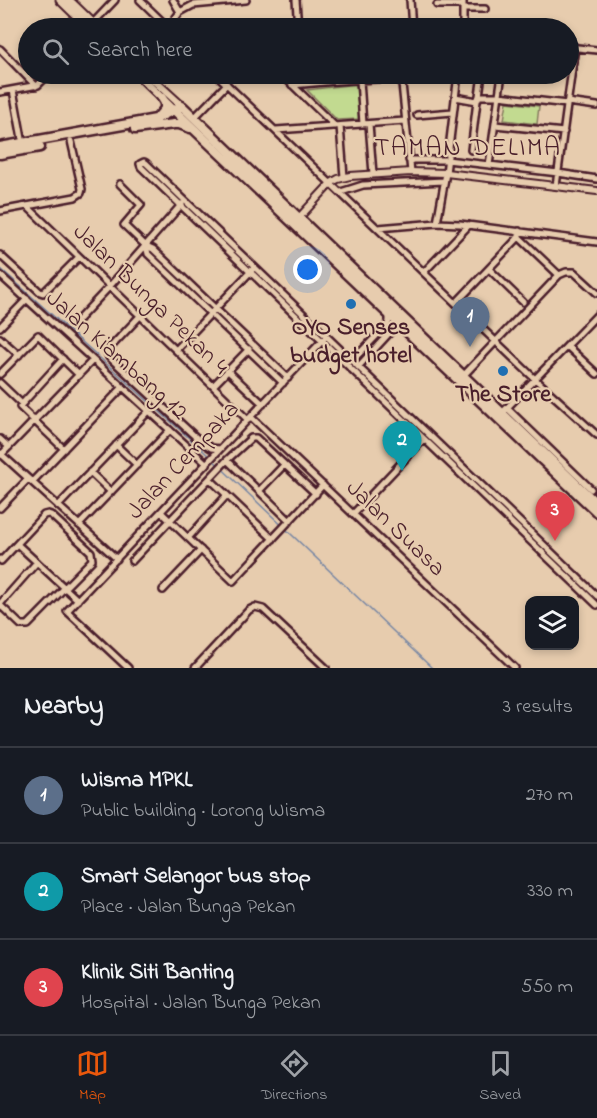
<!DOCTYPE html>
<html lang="en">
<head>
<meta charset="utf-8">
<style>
  body { margin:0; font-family:"Indie Flower",sans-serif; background:#242831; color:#f1f3f6 }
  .controls { position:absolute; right:18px; bottom:18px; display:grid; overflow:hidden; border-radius:12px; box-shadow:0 3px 9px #0003 }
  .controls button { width:54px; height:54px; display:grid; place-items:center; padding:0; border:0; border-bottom:2px solid #363941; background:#171b24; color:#f1f3f6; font:30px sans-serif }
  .you { position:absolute; left:308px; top:270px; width:21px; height:21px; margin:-15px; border:4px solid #fff; border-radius:50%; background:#1a73e8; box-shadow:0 0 0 9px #1a73e833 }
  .badge { display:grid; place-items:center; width:39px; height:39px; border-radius:50%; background:#ea580c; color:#fff; font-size:20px; font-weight:700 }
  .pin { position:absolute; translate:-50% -50px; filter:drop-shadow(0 2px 3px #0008) }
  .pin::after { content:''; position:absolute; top:32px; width:21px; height:18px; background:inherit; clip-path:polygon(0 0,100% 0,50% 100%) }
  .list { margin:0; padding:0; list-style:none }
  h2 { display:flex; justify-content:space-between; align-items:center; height:78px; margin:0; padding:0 24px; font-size:26px }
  h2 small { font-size:20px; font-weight:400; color:#9ea1a6 }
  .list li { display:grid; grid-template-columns:39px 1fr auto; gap:18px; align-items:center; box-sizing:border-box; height:96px; padding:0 24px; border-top:2px solid #363941 }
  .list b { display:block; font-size:22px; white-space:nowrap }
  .list p { margin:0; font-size:20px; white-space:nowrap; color:#9ea1a6 }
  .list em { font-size:20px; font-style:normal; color:#9ea1a6 }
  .icon { flex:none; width:33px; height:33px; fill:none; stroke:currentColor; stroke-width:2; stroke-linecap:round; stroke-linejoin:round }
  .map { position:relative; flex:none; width:597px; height:668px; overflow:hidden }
  .search { position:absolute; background:#171b24; box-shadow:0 3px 9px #0003; left:18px; right:18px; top:18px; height:66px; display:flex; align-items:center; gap:15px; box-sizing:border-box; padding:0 21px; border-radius:33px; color:#9ea1a6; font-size:22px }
  .sheet { height:366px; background:#171b24 }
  nav { display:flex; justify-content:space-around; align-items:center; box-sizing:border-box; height:84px; border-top:2px solid #363941; background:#171b24; font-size:16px; color:#9ea1a6 }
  nav a { display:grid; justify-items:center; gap:3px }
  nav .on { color:#ea580c }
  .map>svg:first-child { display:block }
  .green { fill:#c2da90; stroke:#867c5e; stroke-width:1.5 }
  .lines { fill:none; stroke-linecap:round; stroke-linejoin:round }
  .stream { stroke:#7887a4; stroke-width:1.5 }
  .minor-casing { stroke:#4a1f2b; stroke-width:10 }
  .tertiary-casing { stroke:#4a1f2b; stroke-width:10 }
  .secondary-casing { stroke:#4a1f2b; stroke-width:11 }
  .trunk-casing { stroke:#4a1f2b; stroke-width:13 }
  .minor { stroke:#e7ccae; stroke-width:5 }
  .tertiary { stroke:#e7ccae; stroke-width:6 }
  .secondary { stroke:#e7ccae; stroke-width:7 }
  .trunk { stroke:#e7ccae; stroke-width:8 }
  .poi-dot { fill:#1f6fb2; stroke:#e7ccae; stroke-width:2 }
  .labels { text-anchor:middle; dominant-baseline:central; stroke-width:4.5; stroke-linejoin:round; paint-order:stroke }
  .street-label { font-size:24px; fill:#4a1f2b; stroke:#e7ccae }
  .poi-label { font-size:24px; font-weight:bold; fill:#4a1f2b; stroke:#e7ccae }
  .neighbourhood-label { font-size:26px; letter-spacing:1.5px; fill:#4a1f2b; stroke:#e7ccae }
</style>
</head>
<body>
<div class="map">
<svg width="597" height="668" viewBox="0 0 597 668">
  <rect width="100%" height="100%" fill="#e7ccae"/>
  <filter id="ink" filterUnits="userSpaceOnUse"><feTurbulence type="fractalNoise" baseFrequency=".0167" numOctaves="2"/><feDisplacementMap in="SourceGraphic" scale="12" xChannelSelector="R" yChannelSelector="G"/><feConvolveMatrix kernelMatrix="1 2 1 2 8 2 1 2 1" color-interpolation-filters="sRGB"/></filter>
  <g filter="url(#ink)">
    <path class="green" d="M356,84L359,119L337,120L307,90Z
      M507,102L539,106L537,124L504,120Z"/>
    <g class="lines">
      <path class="stream" d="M0,268L209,456
        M212,459L432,668"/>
      <g class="minor-casing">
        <path id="minor" d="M140,0L169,28
          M173,0L180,12
          M296,0L298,28
          M410,0L412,28
          M463,0V28
          M437,5H463
          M463,9H485
          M93,23L115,0
          M169,27L180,12L193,5L246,0
          M568,47L597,50
          M0,49L36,86
          M216,74L535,379L597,435
          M281,74L335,126
          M401,74L411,172
          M360,80L363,124
          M292,85L336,81L458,75
          M13,90L23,144
          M0,92L38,85L49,74
          M479,96L482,74
          M455,97L477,101L479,96H499L567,104
          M567,102L597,106
          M417,115L453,112
          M194,118L227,84
          M369,124L373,174
          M495,125L564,132
          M340,126L344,177
          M276,130L405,121
          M471,150L477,101
          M409,160H447L558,173L597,179
          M140,164L141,167L597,605
          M140,164L144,162L146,163L597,596
          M489,165L502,74
          M120,184L141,205L124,225L146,246L153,249L288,378
          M556,186L575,47
          M341,192L363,185L444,181
          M27,206L248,420
          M0,211L75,197L81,193L82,189L71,141
          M437,223L446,173L458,74
          M378,228L437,223L460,224L597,242
          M519,237L559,275
          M146,246L148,254L283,383
          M0,255L40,292L43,293L79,257
          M489,269L523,302
          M424,272L469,225
          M0,275L207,464
          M456,303L519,237V231
          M140,316L108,350L107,351L109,357L200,441L211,448L220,449
          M77,321L109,287L182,204
          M0,327L27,299
          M0,338L19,355
          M567,346L597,374
          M176,350L253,269
          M352,361L388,324L389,321V315
          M358,367L393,329L400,325
          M228,371L263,404
          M0,374L38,335L79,375
          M464,375L559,275L566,272H574L597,293
          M0,383L22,404L63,359
          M213,386L249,349
          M20,407L64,449
          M507,408L591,489
          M500,415L597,315
          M251,417L515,668
          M0,439L9,447
          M116,445L137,465
          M0,453L117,559
          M1,455L93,360
          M227,460L290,521
          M90,472L111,492
          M210,479L273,539
          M32,482L123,387
          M259,491L284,465
          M58,506L149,411
          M0,508L28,479
          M161,512L233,581L323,485
          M353,514L424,439
          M79,525L170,430
          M188,538L227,495
          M17,544L78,600
          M0,559L1,561L44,515L48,514L51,515L91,552L92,560L28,625H21L0,605
          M132,561L227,460L251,438H256L316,494
          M163,590L201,550
          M0,604L37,562
          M128,668L67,611L324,339
          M195,668L249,610L255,607L263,609L326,668"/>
      </g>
      <g class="tertiary-casing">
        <path id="tertiary" d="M296,221L331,183L338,179L350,176L411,172L446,173L597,191"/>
      </g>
      <g class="secondary-casing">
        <path id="secondary" d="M60,0L89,28
          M69,0L98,28
          M137,74L175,111
          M147,74L182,106"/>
      </g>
      <g class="trunk-casing">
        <path id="trunk" d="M175,111L597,512
          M158,117L165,109V103L162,98
          M135,129L174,124H179L190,128
          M0,147L156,119L182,106L597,504
          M0,154L40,147"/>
      </g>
      <use href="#minor" class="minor"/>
      <use href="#tertiary" class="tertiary"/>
      <use href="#secondary" class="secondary"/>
      <use href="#trunk" class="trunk"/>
    </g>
  </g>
  <g class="poi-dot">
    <circle cx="351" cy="304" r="6"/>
    <circle cx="503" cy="371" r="6"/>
  </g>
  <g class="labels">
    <g class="street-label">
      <text transform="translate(150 300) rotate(44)">Jalan Bunga Pekan 4</text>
      <text transform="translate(116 356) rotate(42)">Jalan Kiambang 12</text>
      <text transform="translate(184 461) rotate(-47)">Jalan Cempaka</text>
      <text transform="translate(395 529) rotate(44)">Jalan Suasa</text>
    </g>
    <g class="poi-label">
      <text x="351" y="328">OYO Senses<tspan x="351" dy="28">budget hotel</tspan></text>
      <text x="503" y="395">The Store</text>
    </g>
    <g class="neighbourhood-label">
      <text x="468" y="149">TAMAN DELIMA</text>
    </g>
  </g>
</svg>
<div class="controls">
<button><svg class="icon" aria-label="layers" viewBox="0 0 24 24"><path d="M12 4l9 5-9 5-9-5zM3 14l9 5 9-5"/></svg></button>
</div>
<div class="you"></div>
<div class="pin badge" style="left:470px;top:347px;background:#5c6f8a">1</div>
<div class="pin badge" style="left:402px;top:471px;background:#0f9aa8">2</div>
<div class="pin badge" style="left:555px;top:541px;background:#e0444e">3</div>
<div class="search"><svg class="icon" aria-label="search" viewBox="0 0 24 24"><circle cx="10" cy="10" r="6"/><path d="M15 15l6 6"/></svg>Search here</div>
</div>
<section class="sheet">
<h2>Nearby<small>3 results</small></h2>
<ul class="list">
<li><span class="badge" style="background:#5c6f8a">1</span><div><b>Wisma MPKL</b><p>Public building · Lorong Wisma</p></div><em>270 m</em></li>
<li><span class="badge" style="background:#0f9aa8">2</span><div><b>Smart Selangor bus stop</b><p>Place · Jalan Bunga Pekan</p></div><em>330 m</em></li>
<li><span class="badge" style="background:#e0444e">3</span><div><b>Klinik Siti Banting</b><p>Hospital · Jalan Bunga Pekan</p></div><em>550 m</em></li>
</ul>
</section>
<nav>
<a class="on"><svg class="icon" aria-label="map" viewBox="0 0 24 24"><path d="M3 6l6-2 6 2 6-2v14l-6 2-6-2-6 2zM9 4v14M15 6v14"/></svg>Map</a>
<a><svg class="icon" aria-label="directions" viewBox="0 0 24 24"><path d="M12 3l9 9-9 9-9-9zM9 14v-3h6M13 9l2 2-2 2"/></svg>Directions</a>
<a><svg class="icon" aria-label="saved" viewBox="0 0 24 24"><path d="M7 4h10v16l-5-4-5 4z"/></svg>Saved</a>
</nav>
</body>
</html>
